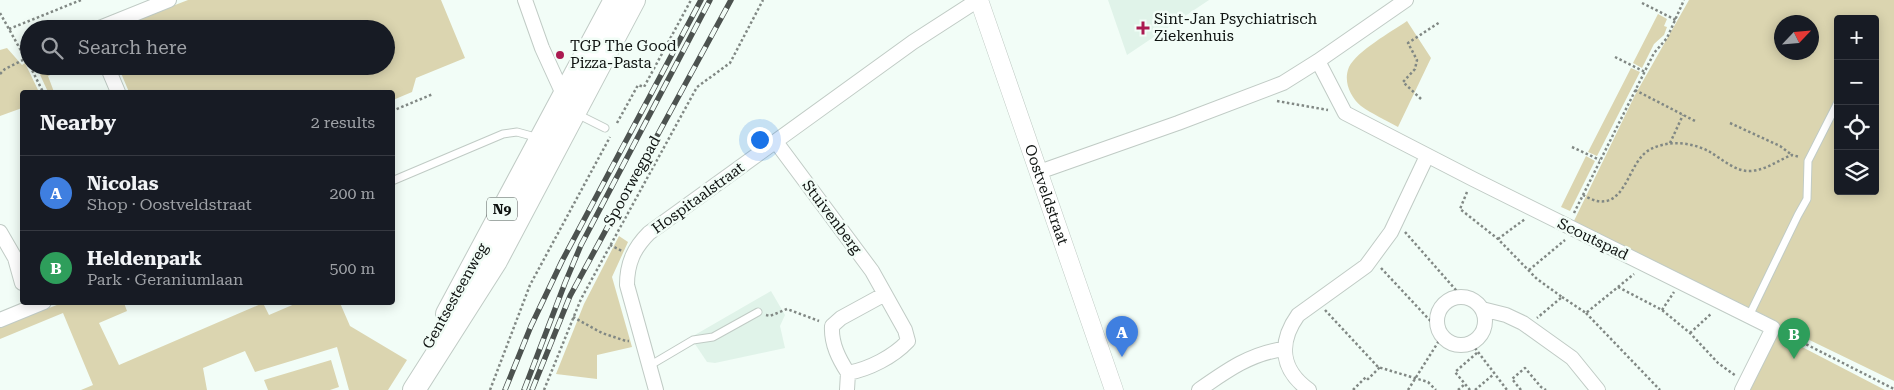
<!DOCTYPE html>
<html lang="en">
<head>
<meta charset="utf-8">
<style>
  body { margin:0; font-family:"Roboto Serif",serif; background:#242831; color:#f1f3f6 }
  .controls { position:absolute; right:15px; top:15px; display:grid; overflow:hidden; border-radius:5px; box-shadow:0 2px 12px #0003 }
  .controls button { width:45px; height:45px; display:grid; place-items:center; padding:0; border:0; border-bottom:1px solid #363941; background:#171b24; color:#f1f3f6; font:25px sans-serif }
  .compass { position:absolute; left:1774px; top:15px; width:45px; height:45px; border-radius:50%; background:#171b24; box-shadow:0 2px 12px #0003; rotate:64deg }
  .you { position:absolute; left:759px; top:139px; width:18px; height:18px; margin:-12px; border:4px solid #fff; border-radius:50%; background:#1a73e8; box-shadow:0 0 0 8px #1a73e833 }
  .badge { display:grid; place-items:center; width:32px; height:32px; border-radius:50%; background:#d291ac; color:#fff; font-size:16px; font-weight:700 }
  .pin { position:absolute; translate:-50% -41px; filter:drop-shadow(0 1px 2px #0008) }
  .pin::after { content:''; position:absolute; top:26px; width:18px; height:15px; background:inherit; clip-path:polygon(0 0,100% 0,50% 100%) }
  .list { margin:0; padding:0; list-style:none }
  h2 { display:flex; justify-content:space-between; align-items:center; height:65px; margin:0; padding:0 20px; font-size:21px }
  h2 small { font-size:16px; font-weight:400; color:#9ea1a6 }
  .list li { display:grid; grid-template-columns:32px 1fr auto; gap:15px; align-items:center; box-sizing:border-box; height:75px; padding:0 20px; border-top:1px solid #363941 }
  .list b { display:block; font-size:19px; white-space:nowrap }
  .list p { margin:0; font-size:16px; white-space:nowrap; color:#9ea1a6 }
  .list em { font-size:16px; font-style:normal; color:#9ea1a6 }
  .icon { flex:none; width:28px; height:28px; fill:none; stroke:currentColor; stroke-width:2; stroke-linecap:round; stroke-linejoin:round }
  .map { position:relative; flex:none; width:1894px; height:390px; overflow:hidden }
  .search { position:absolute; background:#171b24; box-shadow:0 2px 12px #0003; left:20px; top:20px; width:375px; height:55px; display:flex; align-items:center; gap:12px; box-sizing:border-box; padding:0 18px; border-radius:28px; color:#9ea1a6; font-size:19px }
  .panel { position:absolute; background:#171b24; box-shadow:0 2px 12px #0003; left:20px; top:90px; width:375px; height:215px; border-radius:5px }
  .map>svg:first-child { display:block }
  .built { fill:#e0f3e9 }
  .green { fill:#dbd5b0; fill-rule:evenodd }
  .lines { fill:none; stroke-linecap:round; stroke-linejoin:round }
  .service-casing { stroke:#c0cbc5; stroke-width:9 }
  .minor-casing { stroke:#c0cbc5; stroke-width:16 }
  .tertiary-casing { stroke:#c0cbc5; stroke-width:19 }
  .primary-casing { stroke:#c0cbc5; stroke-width:24 }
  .path { stroke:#818884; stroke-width:2.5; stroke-dasharray:2.5 2.5; stroke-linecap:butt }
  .service { stroke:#fff; stroke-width:7 }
  .minor { stroke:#fff; stroke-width:14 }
  .tertiary { stroke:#fff; stroke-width:18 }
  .primary { stroke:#fff; stroke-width:22 }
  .rail-casing { stroke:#4c524f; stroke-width:5.5 }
  .rail { stroke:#f2fdf7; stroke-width:4; stroke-dasharray:11; stroke-linecap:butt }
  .poi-dot { fill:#ab1a51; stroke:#f2fdf7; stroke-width:2 }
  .labels { text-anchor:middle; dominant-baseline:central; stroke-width:5; stroke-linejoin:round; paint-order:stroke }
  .shield { fill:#f2fdf7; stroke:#535956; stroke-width:1 }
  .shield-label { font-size:14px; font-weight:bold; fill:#0f1311 }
  .poi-label { font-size:15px; fill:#0f1311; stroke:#f2fdf7; text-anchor:start }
  .street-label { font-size:15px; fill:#0f1311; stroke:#f2fdf7 }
</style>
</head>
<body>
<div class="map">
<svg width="1894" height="390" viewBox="0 0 1894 390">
  <rect width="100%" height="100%" fill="#f2fdf7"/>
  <path class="built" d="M1108,0H1209L1127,55Z
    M771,291L785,315L780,326L785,348L715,363L707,362L695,344L658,364L655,358Z"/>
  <path class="green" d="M188,0H441L465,58L416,78L412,92L393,100L392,92H129L118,66H386V29H113Z
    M1689,0H1894V381L1572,225L1635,95ZM1838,19H1875V191H1838ZM1782,22H1812V52H1782Z
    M1658,14L1667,19L1664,26L1667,27L1664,35L1654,44L1642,68L1633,63Z
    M1407,21L1431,58L1398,127C1386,120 1372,114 1361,106C1350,97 1343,81 1349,67C1357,51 1391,32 1407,21Z
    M7,48L22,65L25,63L39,92H22V108L0,116V50Z
    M36,66H71L48,76L54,92H48Z
    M1631,68L1640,72L1597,156L1588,152Z
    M1586,156L1595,161L1570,211L1561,207Z
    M619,236L628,242L612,277L632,347L597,355V379L556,374L584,304Z
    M62,303H124L127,311L99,323L119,365L263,303L269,315L297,303H340L350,326L407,360L388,390H349L337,347L255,372L245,351L203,368L207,390H81L93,385L63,313L0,339V327Z
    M1775,333L1885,390H1747Z
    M331,360L339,387L330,390H268L264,380Z"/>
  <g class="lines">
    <g class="service-casing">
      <path id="service" d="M577,114L605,128
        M392,181L503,134L517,132L539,138
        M1749,316L1798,215L1807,199L1808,161L1838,102
        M649,366L693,340L713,337L758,312"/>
    </g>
    <g class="minor-casing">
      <path id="minor" d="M525,0L542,48L563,94L568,96
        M97,29L169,0
        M1318,61L1345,113L1473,179L1773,328L1742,390
        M107,66L118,92
        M776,142L872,271L905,330L908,341C893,357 869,369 848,373C839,359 831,344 832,326L841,318L885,294
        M1039,172L1178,123L1283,83L1318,61L1406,0
        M0,232L15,258L22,283
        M1437 321a24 24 0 1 1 48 0a24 24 0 1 1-48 0Z
        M1482,309L1506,315L1523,323L1572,358L1598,390
        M0,320L44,302
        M656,390L627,285C627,263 634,248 649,233L913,42L978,0
        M847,390L848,373
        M1199,390C1226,371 1251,353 1284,349
        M1309,390C1281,370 1278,343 1298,315L1366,266L1391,232L1427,156"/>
    </g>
    <g class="tertiary-casing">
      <g id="tertiary">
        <path id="s1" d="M979,0L1114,390"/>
      </g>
    </g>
    <g class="primary-casing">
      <path id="primary" d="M447,314L615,0
        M414,390L496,261L634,0"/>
    </g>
    <path class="path" d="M1642,3L1676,20
      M0,13L29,65
      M9,29L81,0
      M20,47L29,43
      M1615,57L1645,72
      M30,66L43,92
      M0,74L5,69L25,59
      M1635,90L1695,121
      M1421,99L1403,82L1415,69L1417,60L1408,43L1440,22
      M1277,101L1328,110
      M392,111L433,94
      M617,123L638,85L644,87L691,0
      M1730,123L1780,146L1792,155
      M1670,143L1683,115
      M1572,147L1600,160
      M1467,192L1460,209L1498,239L1537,279L1562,297L1537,318
      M1583,195C1587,197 1592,200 1597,201C1623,206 1628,171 1642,156C1647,150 1654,147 1662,145C1677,141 1696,144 1710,152C1722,159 1736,172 1750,171C1767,170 1778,160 1792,155L1800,157
      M1574,213L1654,53L1667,38L1684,0
      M1405,232L1462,297
      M1498,239L1525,219
      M610,245L622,251
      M1381,268L1438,329
      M1529,270L1565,240
      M1618,287L1662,310L1690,333L1718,363L1736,376
      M1562,297L1586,313L1634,274
      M1325,310L1378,367L1428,382L1436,390
      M1662,310L1674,292
      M1586,313L1660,390
      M766,315L770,316L787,309L819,321
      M573,317L602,333L626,341H629
      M1690,333L1712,313
      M1784,333L1894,389
      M1472,344L1507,390
      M490,390L530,285L610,137
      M544,390L581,299L697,87L730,63L763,0
      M1353,390L1366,377L1368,379L1380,367
      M1408,390L1442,336
      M1458,390L1465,384
      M1470,390L1455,372L1478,352
      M1475,390L1494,374
      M1521,390L1512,379L1525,368L1541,387L1546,390"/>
    <use href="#service" class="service"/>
    <use href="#minor" class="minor"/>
    <use href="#tertiary" class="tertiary"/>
    <use href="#primary" class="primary"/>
    <g class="rail-casing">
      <path id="rail" d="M505,390L531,326L562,261L701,0
        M524,390L565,283L581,245L710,0
        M532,390L570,296L731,0"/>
    </g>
    <use href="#rail" class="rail"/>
  </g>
  <g class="poi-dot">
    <path d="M1140.5 20.5h5v5h5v5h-5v5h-5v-5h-5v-5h5z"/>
    <circle cx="560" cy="55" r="5"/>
  </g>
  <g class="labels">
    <rect class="shield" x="487" y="197.5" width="30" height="23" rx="4"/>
    <g class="shield-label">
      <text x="502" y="209">N9</text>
    </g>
    <g class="poi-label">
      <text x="1154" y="19">Sint-Jan Psychiatrisch<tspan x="1154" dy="17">Ziekenhuis</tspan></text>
      <text x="570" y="46">TGP The Good<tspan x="570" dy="17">Pizza-Pasta</tspan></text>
    </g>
    <g class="street-label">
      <text transform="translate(632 181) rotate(-61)">Spoorwegpad</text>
      <text stroke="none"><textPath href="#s1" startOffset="206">Oostveldstraat</textPath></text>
      <text transform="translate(698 198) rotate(-36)">Hospitaalstraat</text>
      <text transform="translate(832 217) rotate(53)">Stuivenberg</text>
      <text transform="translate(1593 239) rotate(26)">Scoutspad</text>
      <text transform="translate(455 296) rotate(-61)">Gentsesteenweg</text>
    </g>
  </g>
</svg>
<div class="controls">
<button>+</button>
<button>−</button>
<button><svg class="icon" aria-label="locate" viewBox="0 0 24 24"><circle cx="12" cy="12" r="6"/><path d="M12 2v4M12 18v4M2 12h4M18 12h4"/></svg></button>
<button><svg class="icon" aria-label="layers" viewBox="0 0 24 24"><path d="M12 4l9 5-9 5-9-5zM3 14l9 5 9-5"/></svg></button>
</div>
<svg class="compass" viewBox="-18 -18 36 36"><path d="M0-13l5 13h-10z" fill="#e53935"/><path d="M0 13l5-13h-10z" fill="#9ea1a6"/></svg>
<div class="you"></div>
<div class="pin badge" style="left:1122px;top:357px;background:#3f7fe0">A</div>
<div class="pin badge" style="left:1794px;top:359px;background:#2e9e5b">B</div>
<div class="search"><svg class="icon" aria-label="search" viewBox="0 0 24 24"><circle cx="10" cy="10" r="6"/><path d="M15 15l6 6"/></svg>Search here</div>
<section class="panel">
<h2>Nearby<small>2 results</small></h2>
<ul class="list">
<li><span class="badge" style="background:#3f7fe0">A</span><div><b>Nicolas</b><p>Shop · Oostveldstraat</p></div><em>200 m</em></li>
<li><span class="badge" style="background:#2e9e5b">B</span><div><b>Heldenpark</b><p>Park · Geraniumlaan</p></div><em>500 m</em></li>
</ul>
</section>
</div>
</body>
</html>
